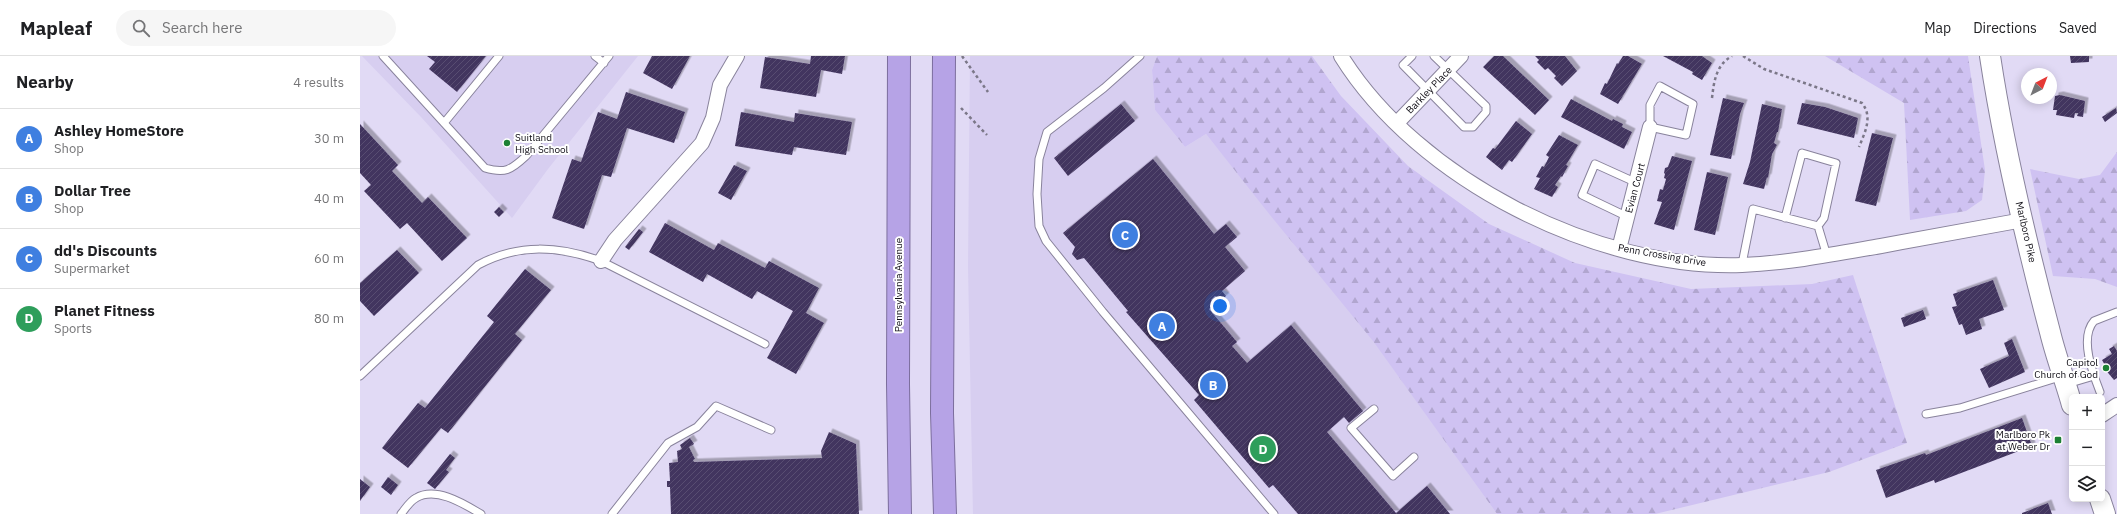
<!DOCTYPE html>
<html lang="en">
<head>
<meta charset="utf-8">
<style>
  body { margin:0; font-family:"IBM Plex Sans",sans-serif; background:#f6f6f6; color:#202124 }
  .controls { position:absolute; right:12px; bottom:12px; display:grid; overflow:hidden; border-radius:6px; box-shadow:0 2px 10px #0003 }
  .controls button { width:36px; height:36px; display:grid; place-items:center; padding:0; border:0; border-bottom:1px solid #e0e0e0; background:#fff; color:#202124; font:20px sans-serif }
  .compass { position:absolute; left:1661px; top:12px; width:36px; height:36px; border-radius:50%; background:#fff; box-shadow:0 2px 10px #0003; rotate:42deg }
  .you { position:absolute; left:860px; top:250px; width:14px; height:14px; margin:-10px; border:3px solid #fff; border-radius:50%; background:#1a73e8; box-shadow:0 0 0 6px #1a73e833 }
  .badge { display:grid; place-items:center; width:26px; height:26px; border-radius:50%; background:#1c8034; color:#fff; font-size:13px; font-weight:700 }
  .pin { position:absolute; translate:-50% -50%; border:2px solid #fff; box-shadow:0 1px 4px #0006 }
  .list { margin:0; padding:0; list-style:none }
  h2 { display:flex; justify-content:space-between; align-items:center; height:52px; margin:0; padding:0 16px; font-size:17px }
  h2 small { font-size:13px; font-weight:400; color:#757577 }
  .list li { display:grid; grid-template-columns:26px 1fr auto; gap:12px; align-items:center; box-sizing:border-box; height:60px; padding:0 16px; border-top:1px solid #e0e0e0 }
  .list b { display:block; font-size:15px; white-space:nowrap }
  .list p { margin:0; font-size:13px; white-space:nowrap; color:#757577 }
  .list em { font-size:13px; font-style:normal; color:#757577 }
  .icon { flex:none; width:22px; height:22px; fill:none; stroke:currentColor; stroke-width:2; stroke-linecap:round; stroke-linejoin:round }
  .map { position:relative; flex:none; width:1757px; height:458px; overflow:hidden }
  header { display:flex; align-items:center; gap:24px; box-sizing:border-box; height:56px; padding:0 20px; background:#fff; border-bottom:1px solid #e0e0e0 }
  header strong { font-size:19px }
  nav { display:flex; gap:22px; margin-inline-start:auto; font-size:14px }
  .search { width:280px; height:36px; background:#f6f6f6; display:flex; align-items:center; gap:10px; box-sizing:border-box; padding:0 14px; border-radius:22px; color:#757577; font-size:15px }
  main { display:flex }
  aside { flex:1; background:#fff }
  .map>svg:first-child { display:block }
  .built { fill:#d7cef0 }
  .forest { fill:url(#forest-firs) }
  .building { fill:url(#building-hatch); filter:url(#shadow) }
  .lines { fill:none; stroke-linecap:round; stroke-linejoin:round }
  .lane-casing { stroke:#89839c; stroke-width:9 }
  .street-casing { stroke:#89839c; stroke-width:16 }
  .secondary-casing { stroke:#89839c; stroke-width:22 }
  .highway-casing { stroke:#7c6e9d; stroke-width:24 }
  .path { stroke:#7b7788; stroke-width:2.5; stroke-dasharray:3 3; stroke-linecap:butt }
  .lane { stroke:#fff; stroke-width:7 }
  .street { stroke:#fff; stroke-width:14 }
  .secondary { stroke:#fff; stroke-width:20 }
  .highway { stroke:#b6a3e6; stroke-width:22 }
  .poi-dot { fill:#1c8034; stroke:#fff; stroke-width:1.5 }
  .labels { text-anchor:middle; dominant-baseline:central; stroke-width:4; stroke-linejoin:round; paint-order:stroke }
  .street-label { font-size:10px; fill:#0f0d15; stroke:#fff }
  .poi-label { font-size:10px; fill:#0f0d15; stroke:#fff; text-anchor:end }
</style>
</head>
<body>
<header>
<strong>Mapleaf</strong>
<div class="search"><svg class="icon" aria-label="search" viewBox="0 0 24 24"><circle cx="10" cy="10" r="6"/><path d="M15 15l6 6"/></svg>Search here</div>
<nav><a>Map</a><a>Directions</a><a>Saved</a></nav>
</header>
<main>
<aside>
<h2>Nearby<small>4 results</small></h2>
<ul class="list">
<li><span class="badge" style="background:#3f7fe0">A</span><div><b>Ashley HomeStore</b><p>Shop</p></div><em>30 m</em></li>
<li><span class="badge" style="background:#3f7fe0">B</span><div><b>Dollar Tree</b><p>Shop</p></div><em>40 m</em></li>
<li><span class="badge" style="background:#3f7fe0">C</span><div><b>dd's Discounts</b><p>Supermarket</p></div><em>60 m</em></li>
<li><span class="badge" style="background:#2e9e5b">D</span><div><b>Planet Fitness</b><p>Sports</p></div><em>80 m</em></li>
</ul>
</aside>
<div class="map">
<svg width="1757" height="458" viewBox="0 0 1757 458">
  <defs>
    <pattern id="forest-firs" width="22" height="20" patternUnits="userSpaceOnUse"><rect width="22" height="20" fill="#cfc2f2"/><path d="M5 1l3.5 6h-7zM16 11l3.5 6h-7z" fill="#b1a6cf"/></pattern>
    <pattern id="building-hatch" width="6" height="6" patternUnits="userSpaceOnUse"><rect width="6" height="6" fill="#42345f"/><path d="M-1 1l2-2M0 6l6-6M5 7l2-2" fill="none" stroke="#594e71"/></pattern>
    <filter id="shadow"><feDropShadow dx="3.5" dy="-3.5" stdDeviation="0" flood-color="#0004"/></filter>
  </defs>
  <rect width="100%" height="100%" fill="#e1daf5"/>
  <path class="built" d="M2,0H278L188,113L152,162L61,61Z
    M610,0H797L792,14L795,54L825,91L846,78L1013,284L1137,458H613L608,211Z"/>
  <path class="forest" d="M797,0H952L981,40L1048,110L1129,168L1215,207L1331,233L1452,228L1493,219L1547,387L1469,416L1295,458H1137L1013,285L910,159L846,78L825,91L795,54L792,14Z
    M1465,0H1608L1625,114L1622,144L1606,155L1550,164L1544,47Z
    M1757,96V231L1735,223L1693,220L1670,113L1719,123L1740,119Z"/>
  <path class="building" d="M67,0H126L97,36L69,13L75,6Z
    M292,0H330L312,33L283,17Z
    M451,0H485L482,18L461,14L456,41L400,32L405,1L450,8Z
    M1134,0H1143L1189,44L1175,59L1123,11Z
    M1175,0H1205L1217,15L1202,30L1194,22L1196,20L1188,12L1185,14L1177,6L1179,4Z
    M1263,0H1268L1282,8L1258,48L1240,38L1245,27L1247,28L1257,7L1258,8Z
    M1303,0H1342L1352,7L1342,24L1332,18L1333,16Z
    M1710,0H1729V6L1711,7Z
    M266,36L325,56L314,87L267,72L251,121L242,119L224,173L192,162L212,103L221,106L238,56L257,63Z
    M1700,39L1725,45L1723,61L1717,60L1718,57H1715L1714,62L1696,59L1697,54H1693L1695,40Z
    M1363,42L1384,47L1380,58L1371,103L1350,99Z
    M1211,43L1252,65L1253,63L1263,68L1262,71L1272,76L1264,93L1201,61Z
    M1442,47L1465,51L1498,62L1494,82L1437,68Z
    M761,48L775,65L708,120L694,102Z
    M1402,48L1422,53L1418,76H1417L1414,87L1417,89L1412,98L1408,122L1407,121L1404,133L1383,128L1390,106Z
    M1756,52L1757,57L1745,66L1742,61Z
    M381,56L434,66L435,57L492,66L486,99L434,91L432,99L375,90Z
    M1156,65L1172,78L1152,106L1149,104L1142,114L1126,101L1133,92L1135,93Z
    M0,68L38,109L32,115L62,147L68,141L107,182L82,205L47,167L40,173L4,135L11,129L0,117Z
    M1512,77L1533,82L1516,150L1495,145Z
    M1199,79L1218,89L1206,109L1208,110L1202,121L1201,120L1195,129L1198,131L1192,141L1174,133L1180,122L1176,121L1182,110L1184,111L1189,101L1186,99Z
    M1312,100L1332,105L1314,174L1294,168L1302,146L1297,145L1300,133L1303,134L1306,123L1304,122L1305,118L1304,117L1305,112L1308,111Z
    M793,103L854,178L866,168L877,181L865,191L885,215L862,235L866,240L860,245L855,240L851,244L855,248L849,253L877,286L872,290L887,307L931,269L1003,355L989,367L984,361L967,376L1036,457L1067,430L1090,458H938L913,429L909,432L834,344L839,339L766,256L768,255L724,202L717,204L712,198L715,191L703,177Z
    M374,109L387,115L371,144L358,137Z
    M1347,116L1368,121L1355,179L1334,174Z
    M139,151L144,156L139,161L134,156Z
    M305,167L354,194L358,187L405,212L409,205L459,232L446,257L464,267L436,318L407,302L433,255L397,235L392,243L347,218L343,226L289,196Z
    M279,173L283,176L269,194L265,191Z
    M37,194L59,217L14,260L0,245V227Z
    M165,213L191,234L155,278L162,284L88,377L81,372L48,412L22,392L58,347L65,352L134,266L127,260Z
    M1633,224L1644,254L1619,263L1622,273L1606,279L1602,268L1599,269L1592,251L1597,250L1593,238Z
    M1563,254L1566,263L1544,271L1541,262Z
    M1652,283L1665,316L1629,332L1620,313L1649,300L1644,287Z
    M1754,290L1757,295V322L1754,324L1744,312L1746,311L1742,304L1752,298L1749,293Z
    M1662,362L1672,390L1575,427L1574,424L1526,442L1516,414L1565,397L1566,399Z
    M469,376L496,388L499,458H311L310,431H307V425H310L309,407L318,406L317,395L322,393L320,389L330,382L334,388L329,391L335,403L333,404L334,406L462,402L461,395Z
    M90,398L95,402L86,414L89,416L75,433L67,427Z
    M28,421L38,429L31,439L21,431Z
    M0,423L10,431L0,445Z
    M1688,447L1692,458H1662V457Z"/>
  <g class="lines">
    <g class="lane-casing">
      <path id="lane" d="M23,0L125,112C145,118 151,114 166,100L249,0
        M235,0L244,7
        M780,0L744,32L687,76L679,103L677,138L679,170L686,185L743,256L914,458
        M1052,0L1043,9L1104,71H1113L1126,56V50L1074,0
        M1300,30L1333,48L1326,79L1290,71V49Z
        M84,67L139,0
        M1268,161L1222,139L1235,108L1277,127
        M1425,162L1442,97L1476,107L1464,162L1458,170
        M1382,208L1393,153L1458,170L1467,200
        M0,320L118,209C158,187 199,190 241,205L405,288
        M1707,328L1734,320
        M1740,336C1733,318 1719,282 1734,265L1757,256
        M1014,353L991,372L1033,420L1054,401
        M1566,358L1600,352L1703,320
        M41,458C46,452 50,445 56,442C76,430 104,448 121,458
        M252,458L308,387L337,371L356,350L411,374"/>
    </g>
    <g class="street-casing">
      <path id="street" d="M981,0C1058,124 1237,214 1382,209C1429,207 1475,198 1521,190C1568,181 1615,173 1663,164
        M1037,67L1101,0
        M1259,193L1290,71
        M241,205L255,184L342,87L353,62L360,29L377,0
        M1742,359L1757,349"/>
    </g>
    <g class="secondary-casing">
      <path id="secondary" d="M1630,0C1644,93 1666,185 1690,276C1696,301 1705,324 1712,349
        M1740,443L1745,458"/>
    </g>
    <g class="highway-casing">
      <path id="highway" d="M539,0L538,328L540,458
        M584,0L582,357L585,458"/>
    </g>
    <path class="path" d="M602,0L628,36
      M1383,0L1404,13L1502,47C1513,61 1505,76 1499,91
      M1352,42C1354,25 1356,9 1372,0
      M601,52L627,79"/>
    <use href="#lane" class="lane"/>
    <use href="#street" class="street"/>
    <use href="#secondary" class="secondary"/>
    <use href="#highway" class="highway"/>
  </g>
  <g class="poi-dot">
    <circle cx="147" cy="87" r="4"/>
    <circle cx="1746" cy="312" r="4"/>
    <rect x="1694" y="380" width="8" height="8" rx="2"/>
  </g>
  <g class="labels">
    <g class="street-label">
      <text transform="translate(1069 34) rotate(-46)">Barkley Place</text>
      <text transform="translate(1275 132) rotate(-75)">Evian Court</text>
      <text transform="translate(1666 176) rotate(77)">Marlboro Pike</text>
      <text transform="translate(1302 199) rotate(10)">Penn Crossing Drive</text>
      <text transform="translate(538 229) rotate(-90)">Pennsylvania Avenue</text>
    </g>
    <g class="poi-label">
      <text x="155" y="81" text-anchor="start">Suitland<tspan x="155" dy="12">High School</tspan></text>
      <text x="1738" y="306">Capitol<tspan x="1738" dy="12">Church of God</tspan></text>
      <text x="1690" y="378">Marlboro Pk<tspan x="1690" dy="12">at Weber Dr</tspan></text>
    </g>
  </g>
</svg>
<div class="controls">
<button>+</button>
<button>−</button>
<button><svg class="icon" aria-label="layers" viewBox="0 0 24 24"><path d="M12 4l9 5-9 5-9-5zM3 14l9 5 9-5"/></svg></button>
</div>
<svg class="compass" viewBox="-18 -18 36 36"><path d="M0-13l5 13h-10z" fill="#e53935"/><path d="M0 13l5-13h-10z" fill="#757577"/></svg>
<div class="you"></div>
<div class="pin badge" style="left:802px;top:270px;background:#3f7fe0">A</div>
<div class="pin badge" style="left:853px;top:329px;background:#3f7fe0">B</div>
<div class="pin badge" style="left:765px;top:179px;background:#3f7fe0">C</div>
<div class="pin badge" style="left:903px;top:393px;background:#2e9e5b">D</div>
</div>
</main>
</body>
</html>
